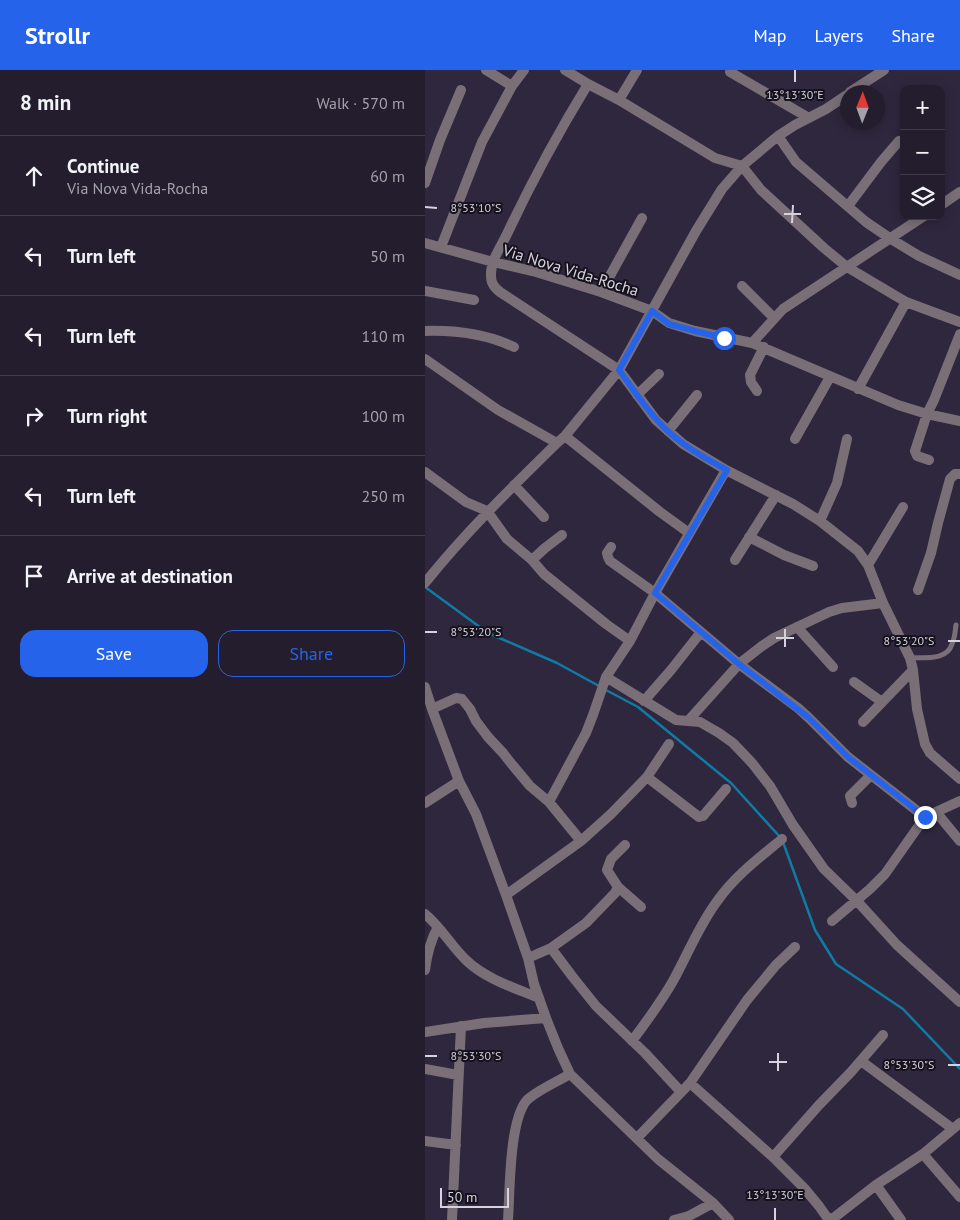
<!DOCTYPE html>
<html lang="en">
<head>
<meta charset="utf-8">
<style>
  body { margin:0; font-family:"PT Sans",sans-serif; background:#2f2a3a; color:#f1f3f6 }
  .controls { position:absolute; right:15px; top:15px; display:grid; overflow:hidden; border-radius:10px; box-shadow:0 2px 12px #0003 }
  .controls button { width:45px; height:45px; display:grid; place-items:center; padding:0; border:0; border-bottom:1px solid #403b4a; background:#231d2e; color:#f1f3f6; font:25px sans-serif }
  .compass { position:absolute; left:415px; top:15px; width:45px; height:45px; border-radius:50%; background:#231d2e; box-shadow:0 2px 12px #0003; rotate:1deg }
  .scale { position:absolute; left:15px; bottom:12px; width:69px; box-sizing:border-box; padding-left:5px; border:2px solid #d6d1df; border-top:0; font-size:14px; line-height:18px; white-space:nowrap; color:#d6d1df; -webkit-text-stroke:4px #16121c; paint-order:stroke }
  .stop { position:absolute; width:15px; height:15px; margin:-11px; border:4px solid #2563eb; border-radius:50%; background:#fff }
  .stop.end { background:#2563eb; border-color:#fff; box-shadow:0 1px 5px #0008 }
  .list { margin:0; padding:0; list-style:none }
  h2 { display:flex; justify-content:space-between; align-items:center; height:65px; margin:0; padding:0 20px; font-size:21px }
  h2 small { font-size:16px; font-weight:400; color:#a3a2aa }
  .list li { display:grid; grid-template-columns:32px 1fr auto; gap:15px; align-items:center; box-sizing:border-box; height:80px; padding:0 20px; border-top:1px solid #403b4a }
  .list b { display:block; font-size:19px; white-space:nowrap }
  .list p { margin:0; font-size:16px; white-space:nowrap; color:#a3a2aa }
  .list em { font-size:16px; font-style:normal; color:#a3a2aa }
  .actions { display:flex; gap:10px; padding:15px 20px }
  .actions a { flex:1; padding:11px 0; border:1px solid #2563eb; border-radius:15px; text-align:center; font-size:18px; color:#2563eb }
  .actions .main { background:#2563eb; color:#fff }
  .icon { flex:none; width:28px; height:28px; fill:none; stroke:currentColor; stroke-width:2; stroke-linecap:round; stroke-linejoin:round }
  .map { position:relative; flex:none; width:535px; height:1150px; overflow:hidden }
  header { display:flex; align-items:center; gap:30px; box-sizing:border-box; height:70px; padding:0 25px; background:#2563eb; color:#fff }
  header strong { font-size:24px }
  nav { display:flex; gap:28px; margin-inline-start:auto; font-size:18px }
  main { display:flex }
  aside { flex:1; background:#231d2e }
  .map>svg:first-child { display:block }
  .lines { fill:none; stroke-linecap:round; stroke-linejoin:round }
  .stream { stroke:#107ba5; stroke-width:2.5 }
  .lane { stroke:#7a6f77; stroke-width:5 }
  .street { stroke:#7a6f77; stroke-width:10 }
  .route { stroke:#2563eb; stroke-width:6 }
  .ticks { fill:none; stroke:#d6d1df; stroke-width:2 }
  .labels { text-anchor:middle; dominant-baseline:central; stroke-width:4; stroke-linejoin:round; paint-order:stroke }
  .street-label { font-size:16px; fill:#d6d1df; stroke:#16121c }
  .ticks-label { font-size:12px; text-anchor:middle; fill:#d6d1df; stroke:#16121c; stroke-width:4; stroke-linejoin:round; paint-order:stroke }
</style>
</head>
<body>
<header>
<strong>Strollr</strong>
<nav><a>Map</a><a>Layers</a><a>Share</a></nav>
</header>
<main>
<aside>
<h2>8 min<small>Walk · 570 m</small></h2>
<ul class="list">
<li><svg class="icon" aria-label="ahead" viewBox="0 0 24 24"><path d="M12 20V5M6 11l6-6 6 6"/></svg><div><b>Continue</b><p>Via Nova Vida-Rocha</p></div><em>60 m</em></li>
<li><svg class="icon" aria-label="left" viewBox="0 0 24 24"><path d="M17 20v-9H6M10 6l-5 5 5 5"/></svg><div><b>Turn left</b></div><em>50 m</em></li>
<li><svg class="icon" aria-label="left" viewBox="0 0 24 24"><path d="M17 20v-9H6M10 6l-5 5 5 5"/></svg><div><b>Turn left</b></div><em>110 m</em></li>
<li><svg class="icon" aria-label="right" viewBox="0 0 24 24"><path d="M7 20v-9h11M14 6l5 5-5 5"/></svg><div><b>Turn right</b></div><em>100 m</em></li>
<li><svg class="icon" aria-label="left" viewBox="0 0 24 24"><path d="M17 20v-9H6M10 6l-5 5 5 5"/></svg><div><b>Turn left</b></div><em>250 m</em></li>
<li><svg class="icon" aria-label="arrive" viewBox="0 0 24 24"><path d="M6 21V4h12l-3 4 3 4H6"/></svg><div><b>Arrive at destination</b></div></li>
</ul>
<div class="actions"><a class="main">Save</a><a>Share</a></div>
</aside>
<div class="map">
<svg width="535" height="1150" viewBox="0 0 535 1150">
  <rect width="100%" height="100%" fill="#2f273e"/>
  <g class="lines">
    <path class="stream" d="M0,517L63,563L132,593L174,616
      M179,619L213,637L306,713L355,767
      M358,772L390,860L411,894L478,939L535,999"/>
    <path class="lane" d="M485,588C499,587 522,591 527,574C530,568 530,561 531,555"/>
    <path class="street" d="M61,0L87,16
      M140,0L163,14L194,30L290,88L317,96L336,120L399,178L422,197L481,232L535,252
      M305,2L384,48
      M163,14C133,63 106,113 82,164C76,177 65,191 66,206C66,214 70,218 75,222L194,300L231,350L258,374L301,400L368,434L395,451L433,481L443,495L458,533L485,588L488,600L492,639L500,674L505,683L535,709
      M425,22L459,0
      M194,30L212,0
      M353,66L371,92L441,152L466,169L494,186L535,205
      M0,113L15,70L36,20
      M516,135L535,122
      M423,136L456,92L474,71
      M0,173L68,192L111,202L176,222L227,241L244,253L270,261L327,273L473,335L502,344L535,351
      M16,177L57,72L87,16L99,0
      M317,216L349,248
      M0,221L49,230
      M176,222L217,148
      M0,261C31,260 61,264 89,277
      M327,273L358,239L499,146
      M0,289L73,340L132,373
      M433,319L481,232
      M332,321L326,312L325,305L339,277
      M212,325L234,304
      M243,361L272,325
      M140,366L235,442L264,463
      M370,369L405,307
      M504,390L492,386L490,381L502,344L509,330L535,264
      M0,402L41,432L62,441L82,469L107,490L119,504L181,554L205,571
      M89,415L119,447
      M395,451L412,413L422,369
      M324,467L359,485L388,496
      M186,477L182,483L183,487L185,491L230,523L314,594L337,576L349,568L404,542L417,538L458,533
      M107,490L120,478L137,465
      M310,490L351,425
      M443,495L478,437
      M0,513C40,463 86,418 132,373L140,366L194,300L271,161L297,119L317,96L353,66L370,55L401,39L422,25
      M493,520L506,483L513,453L525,409L530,404H535
      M372,557L408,597
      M181,607L251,650L275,652L294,663L308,673L327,693L345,716L368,755L399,799L432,831L472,875L535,932
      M429,612L457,632
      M0,617L7,639L34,711L51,744L81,825L103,888L109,914L121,948L133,978L145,1004L233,1089L288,1133L304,1150
      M219,631L246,600L276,562
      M7,639L31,628L37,629L45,639L51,651L63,667L78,683L85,692L105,716L124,732L156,771
      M263,651L314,594L373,638L384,648L423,687L500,747
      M438,652L488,600
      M222,707L274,747L278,746L301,719
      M124,732L161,663L168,645L181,607L205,571L230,523L301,400
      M0,733L34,711
      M427,733L425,726L446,705
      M511,742L535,771
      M193,817L216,837
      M81,825L156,771L186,744L222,707L244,674
      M0,844C17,858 26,876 42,891C61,909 90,918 114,928
      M407,851L445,819L460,804L500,747L535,731
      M126,878L147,906L171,936L220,983L256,1022
      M103,888L126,878L161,853L190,823L193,817L182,800L186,789L200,775
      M0,900C2,884 5,871 13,857
      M0,962L59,953L121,948
      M207,971C222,951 236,932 248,911C263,884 274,855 293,830C310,806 334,788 357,769
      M436,991L528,1059
      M0,999L33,1005
      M265,1013L348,1087L379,1118L394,1136L401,1146L407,1150
      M212,1068L265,1013L322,930L351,895L370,877
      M0,1071L31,1075
      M498,1084L535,1127
      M348,1087L394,1035L426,1002L458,965
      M451,1115L476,1150
      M27,1150L36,956
      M83,1150C85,1122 84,1050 102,1030C113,1020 132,1012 145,1004
      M249,1150L264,1146L288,1133
      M406,1150L451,1115L498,1084L535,1053"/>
  </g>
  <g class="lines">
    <path class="route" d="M299,268L270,261L244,254L227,241L194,300C206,316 218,335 232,350C251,372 276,386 302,400L230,523L314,594L384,648L423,687L500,747"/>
  </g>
  <path class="ticks" d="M370,12V0M0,137L12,138M359,144H376M367,153L368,135M0,562H12M351,568H369M523,571H535M360,577V559M0,986H12M344,992H362M523,995H535M353,1001V983M350,1150V1138"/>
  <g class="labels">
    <g class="street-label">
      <text transform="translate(146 200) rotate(17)">Via Nova Vida-Rocha</text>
    </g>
  </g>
  <g class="ticks-label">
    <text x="370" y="29">13°13'30"E</text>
    <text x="51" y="142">8°53'10"S</text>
    <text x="51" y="566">8°53'20"S</text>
    <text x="484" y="575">8°53'20"S</text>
    <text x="51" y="990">8°53'30"S</text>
    <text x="484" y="999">8°53'30"S</text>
    <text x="350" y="1129">13°13'30"E</text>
  </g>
</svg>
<div class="controls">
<button>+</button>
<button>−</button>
<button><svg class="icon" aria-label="layers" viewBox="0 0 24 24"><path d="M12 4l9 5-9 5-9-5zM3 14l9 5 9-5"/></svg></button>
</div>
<svg class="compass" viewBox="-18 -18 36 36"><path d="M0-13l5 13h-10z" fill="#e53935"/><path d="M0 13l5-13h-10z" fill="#a3a2aa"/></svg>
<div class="scale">50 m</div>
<div class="stop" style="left:299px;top:268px"></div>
<div class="stop end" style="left:500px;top:747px"></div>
</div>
</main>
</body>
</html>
